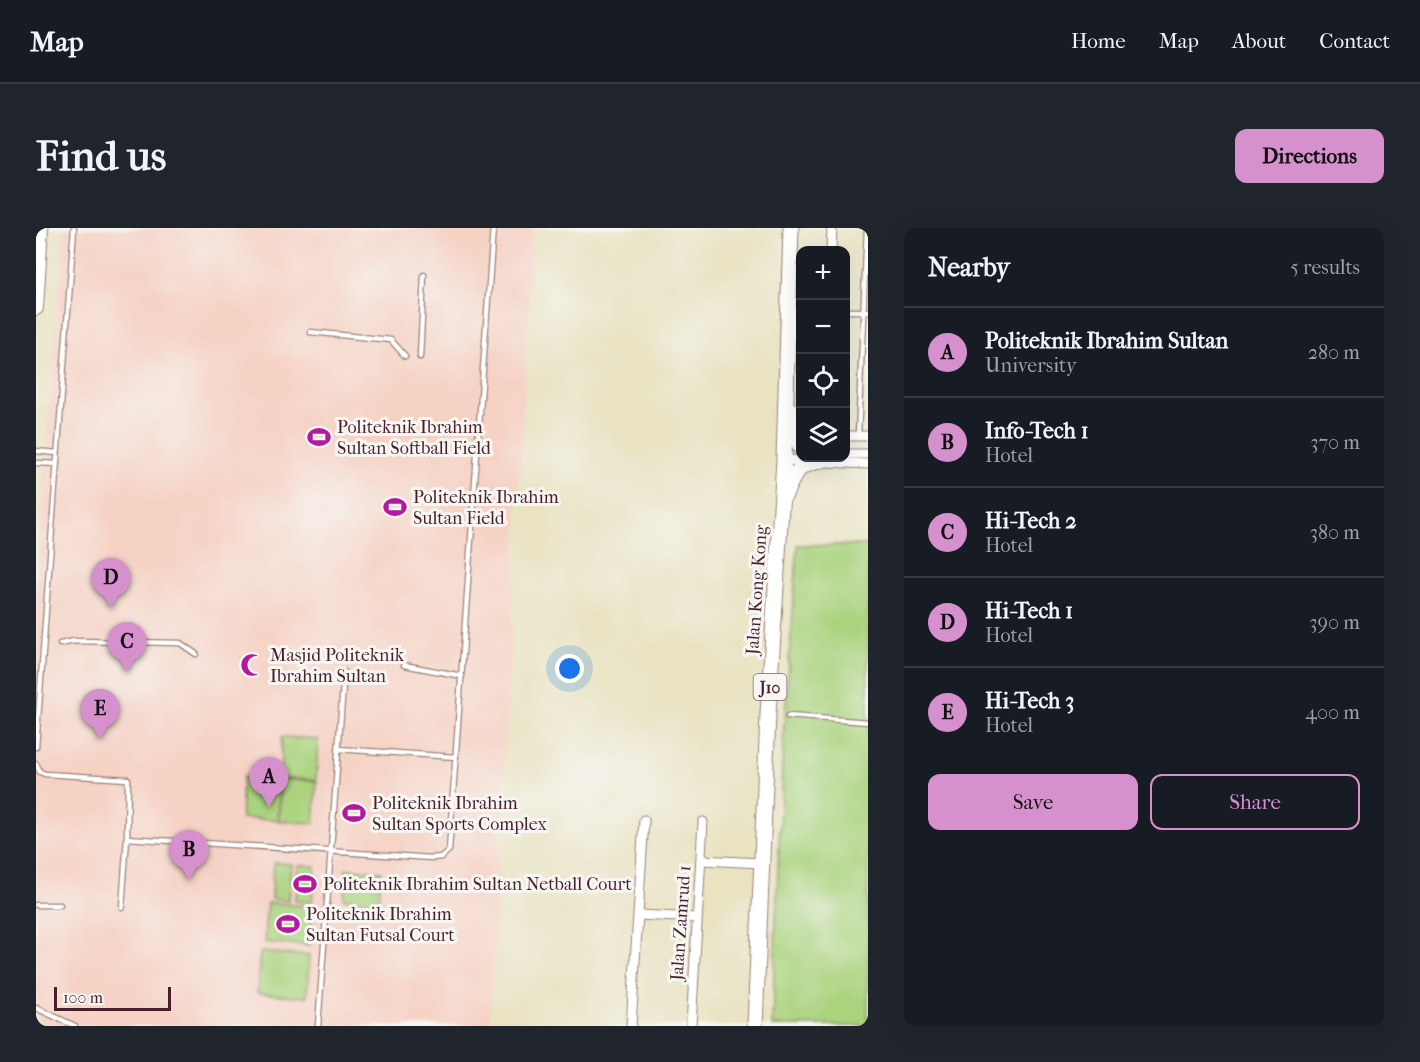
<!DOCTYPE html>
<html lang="en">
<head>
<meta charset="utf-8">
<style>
  body { margin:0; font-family:"IM FELL French Canon",serif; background:#20242c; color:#f1f3f6 }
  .controls { position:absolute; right:18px; top:18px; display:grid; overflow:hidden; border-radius:12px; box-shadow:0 6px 24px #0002 }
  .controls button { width:54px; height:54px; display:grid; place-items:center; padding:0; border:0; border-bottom:2px solid #363941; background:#171b24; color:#f1f3f6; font:30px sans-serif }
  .scale { position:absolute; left:18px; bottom:15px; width:117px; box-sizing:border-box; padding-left:6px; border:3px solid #4a1f2b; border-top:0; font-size:16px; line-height:21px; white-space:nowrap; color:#4a1f2b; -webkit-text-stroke:4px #f6f6f2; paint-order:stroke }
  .you { position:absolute; left:534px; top:441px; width:21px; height:21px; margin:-15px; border:4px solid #fff; border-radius:50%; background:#1a73e8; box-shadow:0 0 0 9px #1a73e833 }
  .badge { display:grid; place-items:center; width:39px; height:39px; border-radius:50%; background:#d690ce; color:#111; font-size:20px; font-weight:700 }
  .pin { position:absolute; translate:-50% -50px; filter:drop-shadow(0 2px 3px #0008) }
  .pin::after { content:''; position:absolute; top:32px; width:21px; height:18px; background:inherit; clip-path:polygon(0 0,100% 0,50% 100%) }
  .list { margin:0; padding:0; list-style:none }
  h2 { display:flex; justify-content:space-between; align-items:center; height:78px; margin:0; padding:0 24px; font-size:26px }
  h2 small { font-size:20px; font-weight:400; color:#9ea1a6 }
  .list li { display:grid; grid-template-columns:39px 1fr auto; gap:18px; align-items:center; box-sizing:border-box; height:90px; padding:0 24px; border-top:2px solid #363941 }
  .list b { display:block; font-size:22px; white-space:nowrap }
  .list p { margin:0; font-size:20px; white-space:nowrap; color:#9ea1a6 }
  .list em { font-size:20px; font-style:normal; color:#9ea1a6 }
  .actions { display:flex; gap:12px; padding:18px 24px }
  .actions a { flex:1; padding:14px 0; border:2px solid #d690ce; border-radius:12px; text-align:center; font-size:21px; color:#d690ce }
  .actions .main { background:#d690ce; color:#111 }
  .icon { flex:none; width:33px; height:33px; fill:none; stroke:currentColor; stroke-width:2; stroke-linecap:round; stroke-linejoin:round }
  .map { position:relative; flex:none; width:832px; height:798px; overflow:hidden; border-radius:12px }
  header { display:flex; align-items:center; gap:36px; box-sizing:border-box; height:84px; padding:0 30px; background:#171b24; border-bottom:2px solid #363941 }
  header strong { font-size:28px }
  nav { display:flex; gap:33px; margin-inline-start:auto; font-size:21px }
  .intro { display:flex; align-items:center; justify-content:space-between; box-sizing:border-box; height:144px; padding:0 36px }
  h1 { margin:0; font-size:42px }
  .button { padding:15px 27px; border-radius:12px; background:#d690ce; color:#111; font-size:21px; font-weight:700 }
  main { display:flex; gap:36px; padding:0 36px }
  aside { flex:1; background:#171b24; border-radius:12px; box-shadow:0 6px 24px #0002 }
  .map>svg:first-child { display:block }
  .built { fill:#f6d2c5 }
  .green { fill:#aad37e; stroke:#7a7954; stroke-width:1.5 }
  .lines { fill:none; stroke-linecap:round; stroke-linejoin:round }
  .lane-casing { stroke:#9a8176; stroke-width:7 }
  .street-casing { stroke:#9a8176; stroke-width:11 }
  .secondary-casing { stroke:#9a8176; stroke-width:16 }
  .primary-casing { stroke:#9a8176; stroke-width:17 }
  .lane { stroke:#fff; stroke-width:4.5 }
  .street { stroke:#fff; stroke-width:9 }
  .secondary { stroke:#fff; stroke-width:14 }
  .primary { stroke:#fff; stroke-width:15 }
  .labels { text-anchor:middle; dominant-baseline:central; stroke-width:6; stroke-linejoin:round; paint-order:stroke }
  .shield { fill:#f6f6f2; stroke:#7e6067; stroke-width:1.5 }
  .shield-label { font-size:16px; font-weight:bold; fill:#4a1f2b }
  .poi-label { font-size:18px; fill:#4a1f2b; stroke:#f6f6f2; text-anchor:start }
  .street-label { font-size:18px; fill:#4a1f2b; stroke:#f6f6f2 }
</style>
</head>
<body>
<header>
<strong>Map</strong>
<nav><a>Home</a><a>Map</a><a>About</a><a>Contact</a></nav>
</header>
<div class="intro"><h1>Find us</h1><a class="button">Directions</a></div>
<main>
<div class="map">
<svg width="832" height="798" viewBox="0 0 832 798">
  <rect width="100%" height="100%" fill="#f6f6f2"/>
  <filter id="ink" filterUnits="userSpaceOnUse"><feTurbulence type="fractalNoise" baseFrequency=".0167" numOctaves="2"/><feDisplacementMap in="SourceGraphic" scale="12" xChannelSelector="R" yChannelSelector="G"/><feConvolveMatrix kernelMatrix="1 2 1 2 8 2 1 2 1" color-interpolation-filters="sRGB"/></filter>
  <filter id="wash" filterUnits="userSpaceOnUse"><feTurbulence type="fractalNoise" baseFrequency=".008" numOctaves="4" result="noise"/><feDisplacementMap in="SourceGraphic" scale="24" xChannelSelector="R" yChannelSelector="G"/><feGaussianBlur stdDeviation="1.35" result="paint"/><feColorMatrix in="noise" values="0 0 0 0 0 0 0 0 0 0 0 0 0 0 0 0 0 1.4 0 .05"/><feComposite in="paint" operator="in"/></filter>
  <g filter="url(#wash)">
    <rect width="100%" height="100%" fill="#e9e3c2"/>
    <path class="built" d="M28,0H497L454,798H18L0,790V368L8,235Z"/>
    <path class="green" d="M762,317H832V798H736L747,514Z
      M246,509L282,511L280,552L244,550Z
      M207,549L243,551L241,592L205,591Z
      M245,552L281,553L278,595L243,593Z
      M237,635L255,636L252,673L235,671Z
      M261,637L279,638L276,674L259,673Z
      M310,641L345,643L343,673L308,671Z
      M231,675L277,678L273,718L228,714Z
      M224,724L273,728L271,769L221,765Z"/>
  </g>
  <g filter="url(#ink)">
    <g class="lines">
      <g class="lane-casing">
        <path id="lane" d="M810,83H832
          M274,104L355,112L369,128
          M384,129L388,47
          M822,207L831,0
          M0,223L21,225
          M0,235L21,236
          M24,416L38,413L144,415L160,426
          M368,437L426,448
          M752,488L832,494
          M0,519L38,0
          M302,521L420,529
          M0,536L4,544L9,546L92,551L91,610L86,679
          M91,610L396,630L405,629L413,622L457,0
          M0,677H24
          M0,780L39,798
          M282,798L308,444"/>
      </g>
      <g class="street-casing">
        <path id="street" d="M795,22L796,0
          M810,208H832
          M810,226H832
          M748,232L832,236
          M665,632L726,635
          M603,687L661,690
          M595,798L608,592
          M655,798L667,594"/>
      </g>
      <g class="secondary-casing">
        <path id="secondary" d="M0,80L5,0"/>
      </g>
      <g class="primary-casing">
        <path id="primary" d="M755,182L764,219
          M748,268C759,247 758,238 784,233
          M719,798L732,486L748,232L755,0"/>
      </g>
      <use href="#lane" class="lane"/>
      <use href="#street" class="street"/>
      <use href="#secondary" class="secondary"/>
      <use href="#primary" class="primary"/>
    </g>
  </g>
  <defs>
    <g id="stadium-bare" transform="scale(1.8)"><path d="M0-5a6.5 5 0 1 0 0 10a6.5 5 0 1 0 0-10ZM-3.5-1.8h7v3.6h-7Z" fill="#b5179e" stroke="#f6f6f2" stroke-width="2.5" paint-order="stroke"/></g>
    <g id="mosque-bare" transform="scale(1.8)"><path d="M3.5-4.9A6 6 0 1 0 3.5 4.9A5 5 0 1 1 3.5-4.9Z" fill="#b5179e" stroke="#f6f6f2" stroke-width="2.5" paint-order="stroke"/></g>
  </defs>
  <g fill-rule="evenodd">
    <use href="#stadium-bare" x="283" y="209"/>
    <use href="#stadium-bare" x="359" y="279"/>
    <use href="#mosque-bare" x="216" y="437"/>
    <use href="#stadium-bare" x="318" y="585"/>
    <use href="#stadium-bare" x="269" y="656"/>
    <use href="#stadium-bare" x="252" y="696"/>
  </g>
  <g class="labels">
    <rect class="shield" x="717.5" y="446" width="33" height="26" rx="4.5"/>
    <g class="shield-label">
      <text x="734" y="459">J10</text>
    </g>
    <g class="poi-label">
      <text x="301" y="199">Politeknik Ibrahim<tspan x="301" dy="21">Sultan Softball Field</tspan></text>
      <text x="377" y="269">Politeknik Ibrahim<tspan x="377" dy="21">Sultan Field</tspan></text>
      <text x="234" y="427">Masjid Politeknik<tspan x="234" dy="21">Ibrahim Sultan</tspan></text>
      <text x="336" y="575">Politeknik Ibrahim<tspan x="336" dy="21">Sultan Sports Complex</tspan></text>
      <text x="287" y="656">Politeknik Ibrahim Sultan Netball Court</text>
      <text x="270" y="686">Politeknik Ibrahim<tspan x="270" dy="21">Sultan Futsal Court</tspan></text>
    </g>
    <g class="street-label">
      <text transform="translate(721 362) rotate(-86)">Jalan Kong Kong</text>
      <text transform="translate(645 695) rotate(-86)">Jalan Zamrud 1</text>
    </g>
  </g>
</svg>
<div class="controls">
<button>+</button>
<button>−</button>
<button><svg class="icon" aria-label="locate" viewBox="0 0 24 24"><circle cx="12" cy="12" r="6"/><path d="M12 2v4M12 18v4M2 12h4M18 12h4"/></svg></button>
<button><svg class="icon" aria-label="layers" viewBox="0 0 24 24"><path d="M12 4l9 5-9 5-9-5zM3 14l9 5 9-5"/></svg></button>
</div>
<div class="scale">100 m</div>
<div class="you"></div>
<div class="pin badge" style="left:233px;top:579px">A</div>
<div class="pin badge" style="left:153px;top:652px">B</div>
<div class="pin badge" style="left:91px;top:444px">C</div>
<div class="pin badge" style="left:75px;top:380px">D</div>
<div class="pin badge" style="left:64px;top:511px">E</div>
</div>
<aside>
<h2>Nearby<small>5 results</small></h2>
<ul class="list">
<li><span class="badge">A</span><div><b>Politeknik Ibrahim Sultan</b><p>University</p></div><em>280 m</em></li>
<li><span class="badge">B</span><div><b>Info-Tech 1</b><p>Hotel</p></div><em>370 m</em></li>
<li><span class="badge">C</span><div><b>Hi-Tech 2</b><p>Hotel</p></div><em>380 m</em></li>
<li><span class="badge">D</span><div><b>Hi-Tech 1</b><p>Hotel</p></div><em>390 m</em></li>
<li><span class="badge">E</span><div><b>Hi-Tech 3</b><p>Hotel</p></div><em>400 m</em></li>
</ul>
<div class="actions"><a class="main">Save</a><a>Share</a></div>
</aside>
</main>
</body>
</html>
